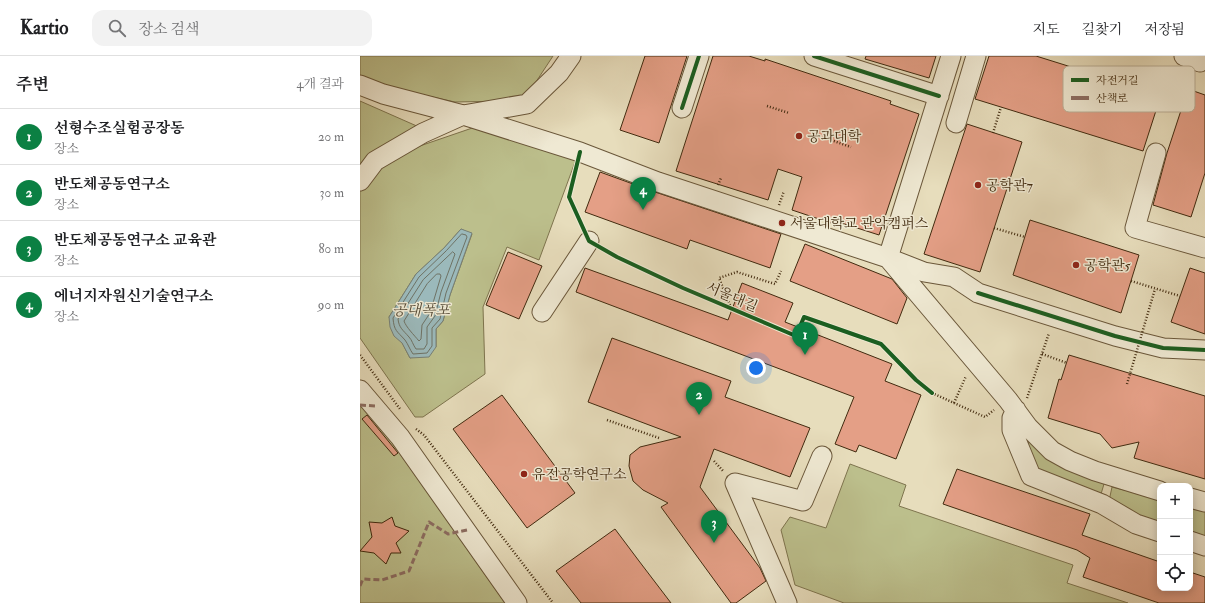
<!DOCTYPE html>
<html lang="ko">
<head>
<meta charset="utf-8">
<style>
  body { margin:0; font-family:"IM FELL Double Pica","Noto Serif KR",serif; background:#f2f2f2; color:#202124 }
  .controls { position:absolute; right:12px; bottom:12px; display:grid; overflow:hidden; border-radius:8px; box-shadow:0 2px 10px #0003 }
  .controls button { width:36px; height:36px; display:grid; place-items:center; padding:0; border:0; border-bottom:1px solid #e0e0e0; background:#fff; color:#202124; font:20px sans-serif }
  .you { position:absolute; left:396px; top:312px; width:14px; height:14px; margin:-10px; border:3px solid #fff; border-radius:50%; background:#1a73e8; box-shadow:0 0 0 6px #1a73e833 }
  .badge { display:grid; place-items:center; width:26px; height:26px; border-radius:50%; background:#0b8043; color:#fff; font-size:13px; font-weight:700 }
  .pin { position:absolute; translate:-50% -33px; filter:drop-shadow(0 1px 2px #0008) }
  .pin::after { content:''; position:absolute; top:21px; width:14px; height:12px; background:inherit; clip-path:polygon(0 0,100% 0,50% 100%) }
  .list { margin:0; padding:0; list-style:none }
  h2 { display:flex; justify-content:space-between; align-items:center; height:52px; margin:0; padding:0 16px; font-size:17px }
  h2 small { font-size:13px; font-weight:400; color:#757577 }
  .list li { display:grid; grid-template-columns:26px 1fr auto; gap:12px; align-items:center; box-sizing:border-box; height:56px; padding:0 16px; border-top:1px solid #e0e0e0 }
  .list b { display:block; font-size:15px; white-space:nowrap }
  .list p { margin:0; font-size:13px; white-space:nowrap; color:#757577 }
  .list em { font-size:13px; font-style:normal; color:#757577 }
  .icon { flex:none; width:22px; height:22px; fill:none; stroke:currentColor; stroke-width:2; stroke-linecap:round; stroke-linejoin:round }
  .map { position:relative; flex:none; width:845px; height:547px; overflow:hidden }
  header { display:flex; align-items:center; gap:24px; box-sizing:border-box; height:56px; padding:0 20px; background:#fff; border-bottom:1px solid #e0e0e0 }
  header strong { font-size:19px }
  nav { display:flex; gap:22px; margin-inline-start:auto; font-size:14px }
  .search { width:280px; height:36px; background:#f2f2f2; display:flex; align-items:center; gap:10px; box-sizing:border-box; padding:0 14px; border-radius:12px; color:#757577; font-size:15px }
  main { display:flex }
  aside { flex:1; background:#fff }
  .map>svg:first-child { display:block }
  .green { fill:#bcbf8c; stroke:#7e744e; fill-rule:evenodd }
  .water { fill:#9bb9bb; stroke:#778076 }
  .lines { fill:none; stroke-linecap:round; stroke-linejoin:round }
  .shore { stroke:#6e7265; stroke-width:1 }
  .building { fill:#e49f86; stroke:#412a0f }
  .minor-casing { stroke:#6a573a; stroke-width:21 }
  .path { stroke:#412a0f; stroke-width:2.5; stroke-dasharray:1 2; stroke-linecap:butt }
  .minor { stroke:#efe9d3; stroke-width:19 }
  .path-bridge { stroke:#412a0f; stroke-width:2.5; stroke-dasharray:1 2; stroke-linecap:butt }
  .quiet { stroke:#8d6e63; stroke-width:3; stroke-dasharray:6 3; stroke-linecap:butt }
  .cycleway-casing { stroke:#efe9d3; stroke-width:6 }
  .cycleway { stroke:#1b5e20; stroke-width:4 }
  .poi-dot { fill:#8f2418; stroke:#efe9d3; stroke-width:1.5 }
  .labels { text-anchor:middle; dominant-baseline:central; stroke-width:3; stroke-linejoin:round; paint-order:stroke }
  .poi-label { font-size:14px; fill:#412a0f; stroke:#efe9d3; text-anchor:start }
  .street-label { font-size:14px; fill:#412a0f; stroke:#efe9d3 }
  .water-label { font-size:15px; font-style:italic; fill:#584e3a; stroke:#efe9d3 }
  .key { fill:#efe9d3; stroke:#bbb098; stroke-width:1 }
  .key-label { font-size:11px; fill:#412a0f }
</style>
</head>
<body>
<header>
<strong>Kartio</strong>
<div class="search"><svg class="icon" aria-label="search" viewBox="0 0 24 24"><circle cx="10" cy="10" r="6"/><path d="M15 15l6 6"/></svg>장소 검색</div>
<nav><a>지도</a><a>길찾기</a><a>저장됨</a></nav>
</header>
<main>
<aside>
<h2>주변<small>4개 결과</small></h2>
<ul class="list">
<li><span class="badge">1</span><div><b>선형수조실험공장동</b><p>장소</p></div><em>20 m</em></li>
<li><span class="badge">2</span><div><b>반도체공동연구소</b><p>장소</p></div><em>30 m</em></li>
<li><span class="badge">3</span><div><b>반도체공동연구소 교육관</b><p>장소</p></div><em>80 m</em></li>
<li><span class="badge">4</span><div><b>에너지자원신기술연구소</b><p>장소</p></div><em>90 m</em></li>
</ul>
</aside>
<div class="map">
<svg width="845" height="547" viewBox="0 0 845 547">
  <rect width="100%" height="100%" fill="#e7ddbc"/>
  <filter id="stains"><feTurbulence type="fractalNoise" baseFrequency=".005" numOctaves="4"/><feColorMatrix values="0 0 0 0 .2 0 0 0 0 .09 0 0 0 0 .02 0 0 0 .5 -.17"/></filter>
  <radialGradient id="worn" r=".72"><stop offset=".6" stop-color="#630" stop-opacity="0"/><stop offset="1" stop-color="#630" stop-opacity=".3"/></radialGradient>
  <path class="green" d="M0,0H193L168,38L147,45L95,46L23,30L0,21Z
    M0,45L59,71L0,110Z
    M121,69L218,98L179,204L147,191L123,251L125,318L63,361H55L0,282V135L20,110L51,93ZM101,173L112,178L90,239L83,265L76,273V291L50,302L29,261L56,218L84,192Z
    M0,346L15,362L145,547H0Z
    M656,367L744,428L741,438L679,414L673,408Z
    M490,408L546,429L539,450L713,509L707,527L768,547H484L435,529L421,474L430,461L466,472Z
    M766,428L800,439V468L774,459L749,445L752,431L764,434Z
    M830,449L845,454V483L830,478Z"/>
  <path class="water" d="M101,173L112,177L90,239L83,265L76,273V291L69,301L50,302L42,287L34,280L30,271L29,261L56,218L84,192Z"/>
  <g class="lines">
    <path class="shore" d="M102,178L106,179L107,181L86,237L80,263L72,272V290L67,297L53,298C50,294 48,288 45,284C37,275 34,275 33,262L59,221L86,195Z
      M93,196L95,198L81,236L75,260L67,271V288L64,293H56C53,289 52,284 49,281C43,274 39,272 38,263L63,224Z
      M77,218H80L81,220L70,257L62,269L61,283L59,285C54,279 46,271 44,265L67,228Z"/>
  </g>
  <path class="building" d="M285,0H327L299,87L260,74Z
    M353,0H389L405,5V3L531,45L530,48L559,58L519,179L472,164L471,167L432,154L442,121L418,113L408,144L316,115Z
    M506,0H576L569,22L505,3Z
    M629,0H676L801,39L783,95L615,43Z
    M828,33L845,39V117L831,161L793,149L807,97Z
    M607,68L662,86L620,216L564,198Z
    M240,116L295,136L421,178L410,212L330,184L327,193L225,156Z
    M670,164L779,199L761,257L653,219Z
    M445,188L532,223L547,242L537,268L430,225Z
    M148,196L182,210L159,263L126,249Z
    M225,212L368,264L382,227L433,247L425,266L532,308L525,325L561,339L536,403L499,389L496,396L475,388L494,341L216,236Z
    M830,212L845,217V278L811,266Z
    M252,282L371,325L365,341L450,372L430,421L354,393L340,431L400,512L406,525L376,547H371L301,451L308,447L283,434L273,425L269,410L270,399L280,391L321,381L228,346Z
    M709,299L845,340V423L774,402L779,386L752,392L740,378L688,362L699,323L701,324Z
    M142,339L215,437L167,472L93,373Z
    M7,359L38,397L34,400L2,363Z
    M597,413L730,458L722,479L800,506V532H830V516L845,521V547H799L723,521L730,502L717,494L583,448Z
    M32,461L35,470L49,475L36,487L41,497H31L26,508L14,497L0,495L12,481L9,466L22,467Z
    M255,473L279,505L311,547H221L196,515Z"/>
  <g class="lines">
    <g class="minor-casing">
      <path id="minor" d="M454,0L579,40
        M591,0L528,202L648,344L668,371L692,395L710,405L735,415L800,435
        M824,0L840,6
        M0,29L23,38L103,59L220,96L298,126L528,202L564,216L594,221L618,237L755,280L803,292L845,294
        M322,52L339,0
        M596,67L616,0
        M796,97L775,172L845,192
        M0,125L15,105L63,77L103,59L167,48L199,17L211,0
        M182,256L229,185
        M0,334L40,381L157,547
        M656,354L652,362V374L671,420L742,448L776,468L800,476
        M830,442L845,446
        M830,485L845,490
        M427,547L375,427L443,445L462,400"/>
    </g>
    <path class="path" d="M407,50L429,57
      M633,77L641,51
      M471,84L491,91
      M358,129L361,122
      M419,149L424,135
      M634,172L665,181
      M771,225L820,240
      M371,252L359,222L377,216L415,228L421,215
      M682,298L707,307
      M0,299L40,353
      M572,337L625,361L634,354
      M667,342L689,277
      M594,347L606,320
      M247,364L299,382
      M56,373L64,379L193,547
      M354,405L364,416"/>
    <use href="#minor" class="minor"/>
    <path class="path-bridge" d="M767,328L795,233"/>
    <path class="quiet" d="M0,349L15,350
      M0,530L3,523L22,524L49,515L69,466L88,478L107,474"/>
    <g class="cycleway-casing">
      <path id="cycleway" d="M454,0L579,40
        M322,52L339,0
        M220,96L209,141L229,185L257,201L323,232L436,280L444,261L521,288L556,324L572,337
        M618,237L755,280L803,292L845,294"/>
    </g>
    <use href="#cycleway" class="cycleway"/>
  </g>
  <g class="poi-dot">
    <circle cx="439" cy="80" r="4"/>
    <circle cx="618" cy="129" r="4"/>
    <circle cx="422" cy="167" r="4"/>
    <circle cx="716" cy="209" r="4"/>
    <circle cx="164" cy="418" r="4"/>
  </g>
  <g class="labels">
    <g class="poi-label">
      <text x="447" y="80">공과대학</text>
      <text x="626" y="129">공학관7</text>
      <text x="430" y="167">서울대학교 관악캠퍼스</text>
      <text x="724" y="209">공학관5</text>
      <text x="172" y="418">유전공학연구소</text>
    </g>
    <g class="street-label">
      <text transform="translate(372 241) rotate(23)">서울대길</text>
    </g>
    <g class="water-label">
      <text x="61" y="254">공대폭포</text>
    </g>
  </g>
  <rect x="703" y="10" width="132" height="46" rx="6" class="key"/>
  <rect x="711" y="22" width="18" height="4" fill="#1b5e20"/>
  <rect x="711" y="40" width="18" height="4" fill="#8d6e63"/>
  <g class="key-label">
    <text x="736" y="28">자전거길</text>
    <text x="736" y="46">산책로</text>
  </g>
  <rect width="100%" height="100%" filter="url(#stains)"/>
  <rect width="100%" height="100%" fill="url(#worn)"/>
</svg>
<div class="controls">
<button>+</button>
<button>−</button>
<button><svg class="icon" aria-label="locate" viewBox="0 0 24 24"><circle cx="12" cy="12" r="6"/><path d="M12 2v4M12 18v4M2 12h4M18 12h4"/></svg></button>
</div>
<div class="you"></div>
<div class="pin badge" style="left:445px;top:299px">1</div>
<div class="pin badge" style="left:339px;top:359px">2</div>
<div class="pin badge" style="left:354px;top:487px">3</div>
<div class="pin badge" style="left:283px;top:154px">4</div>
</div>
</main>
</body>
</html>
